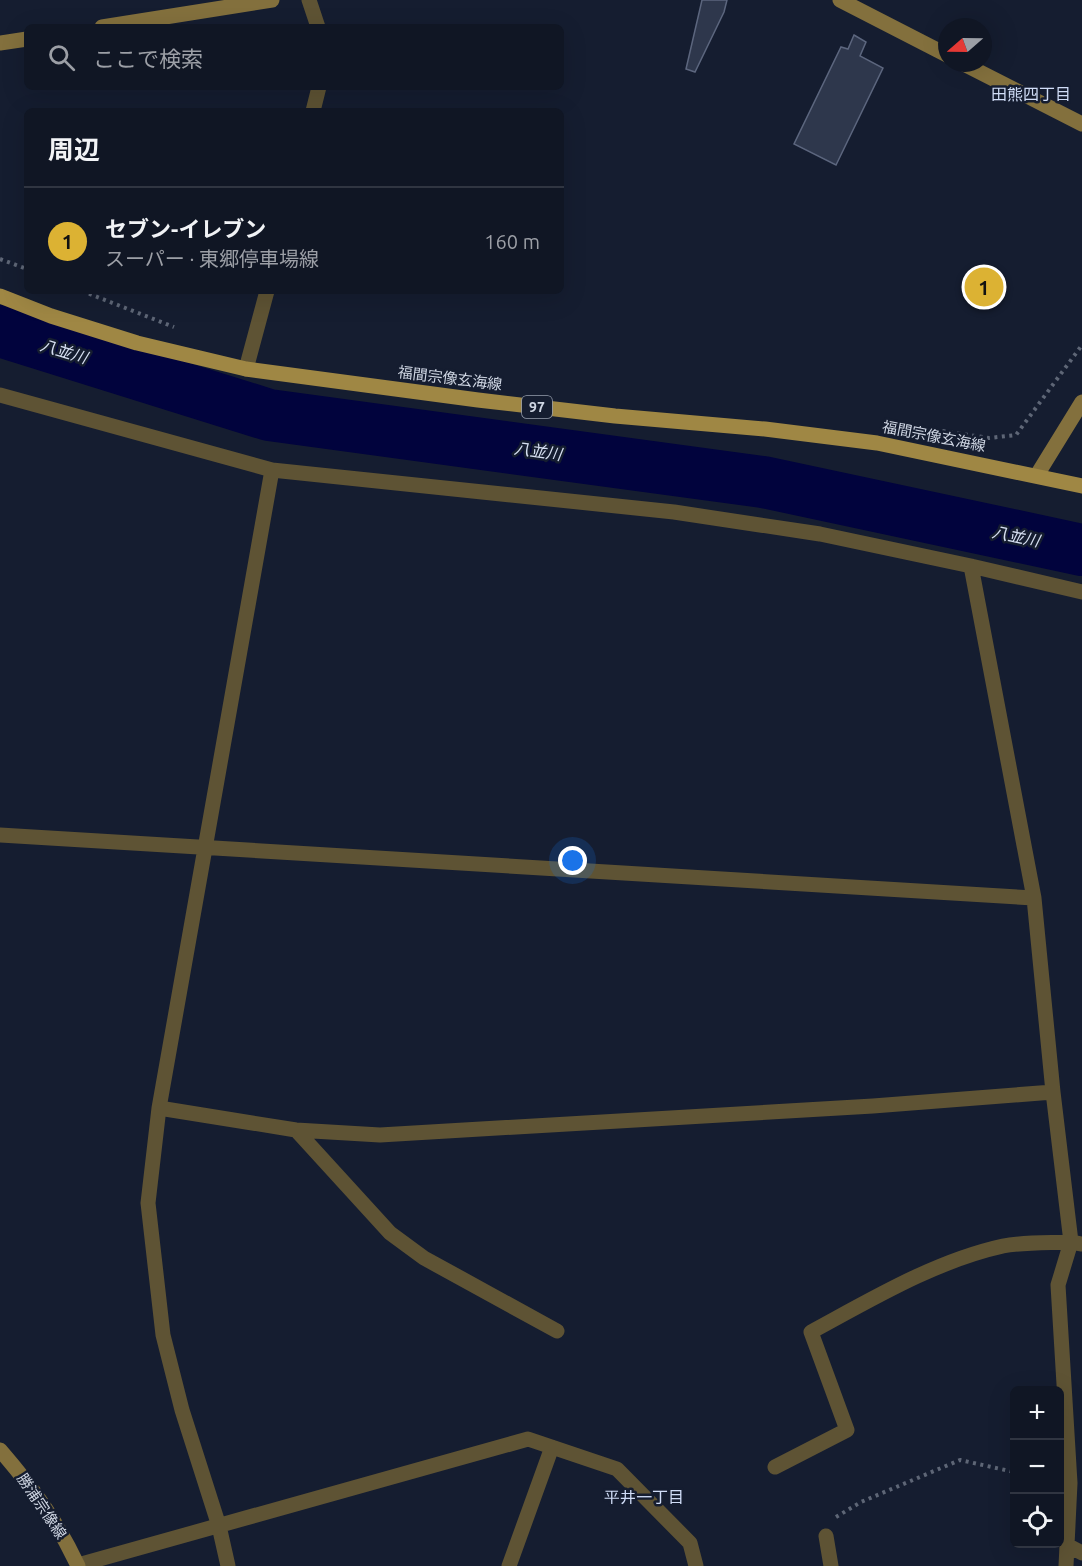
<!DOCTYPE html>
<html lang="ja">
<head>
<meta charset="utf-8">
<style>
  body { margin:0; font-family:Ubuntu,"Noto Sans JP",sans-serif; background:#1e2331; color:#f1f3f6 }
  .controls { position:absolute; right:18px; bottom:18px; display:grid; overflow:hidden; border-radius:9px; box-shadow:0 6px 24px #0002 }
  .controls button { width:54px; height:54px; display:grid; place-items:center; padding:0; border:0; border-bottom:2px solid #303541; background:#101624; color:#f1f3f6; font:30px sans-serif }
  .compass { position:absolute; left:938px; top:18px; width:54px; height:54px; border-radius:50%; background:#101624; box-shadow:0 6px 24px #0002; rotate:250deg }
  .you { position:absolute; left:573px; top:861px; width:21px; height:21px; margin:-15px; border:4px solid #fff; border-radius:50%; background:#1a73e8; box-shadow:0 0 0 9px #1a73e833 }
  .badge { display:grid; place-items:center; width:39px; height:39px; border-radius:50%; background:#dcb233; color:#111; font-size:20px; font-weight:700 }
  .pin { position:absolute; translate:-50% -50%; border:3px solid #fff; box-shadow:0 2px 6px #0006 }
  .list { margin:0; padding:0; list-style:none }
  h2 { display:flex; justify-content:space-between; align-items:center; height:78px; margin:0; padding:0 24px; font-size:26px }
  h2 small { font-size:20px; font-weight:400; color:#9c9fa6 }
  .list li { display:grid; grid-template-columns:39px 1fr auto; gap:18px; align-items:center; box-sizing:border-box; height:108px; padding:0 24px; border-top:2px solid #303541 }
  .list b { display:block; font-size:22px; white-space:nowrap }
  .list p { margin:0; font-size:20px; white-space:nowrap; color:#9c9fa6 }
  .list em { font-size:20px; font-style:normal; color:#9c9fa6 }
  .icon { flex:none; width:33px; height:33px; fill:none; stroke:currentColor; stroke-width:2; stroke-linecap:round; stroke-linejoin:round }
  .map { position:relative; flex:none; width:1082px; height:1566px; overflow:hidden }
  .search { position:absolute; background:#101624; box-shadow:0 6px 24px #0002; left:24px; top:24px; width:540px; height:66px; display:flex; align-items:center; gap:15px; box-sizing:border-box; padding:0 21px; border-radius:9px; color:#9c9fa6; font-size:22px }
  .panel { position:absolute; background:#101624; box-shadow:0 6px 24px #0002; left:24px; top:108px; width:540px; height:186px; border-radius:9px }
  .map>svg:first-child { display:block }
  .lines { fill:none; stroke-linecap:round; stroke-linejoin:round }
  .river { stroke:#01033d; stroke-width:52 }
  .building { fill:#2e374c; stroke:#5c667e; stroke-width:1.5 }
  .path { stroke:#5e6676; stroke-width:4; stroke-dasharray:3 4.5; stroke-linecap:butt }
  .minor { stroke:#5e5334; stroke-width:15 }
  .secondary { stroke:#83703d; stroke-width:15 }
  .primary { stroke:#9f8744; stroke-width:15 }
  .labels { text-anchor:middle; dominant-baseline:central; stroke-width:5; stroke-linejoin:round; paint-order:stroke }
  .shield { fill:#151d30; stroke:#969ead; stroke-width:1.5 }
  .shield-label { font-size:14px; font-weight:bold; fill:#ced5e2 }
  .street-label { font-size:15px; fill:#ced5e2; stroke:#151d30 }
  .neighbourhood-label { font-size:16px; fill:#d0ddf7; stroke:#151d30 }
  .water-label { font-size:16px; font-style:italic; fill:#d6dff1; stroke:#151d30 }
</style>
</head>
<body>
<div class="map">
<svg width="1082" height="1566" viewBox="0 0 1082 1566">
  <rect width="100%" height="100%" fill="#151d30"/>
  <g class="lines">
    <path class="river" d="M0,331L269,415L763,482L1082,550"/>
  </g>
  <path class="building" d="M702,0H727L724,12L695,72L686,69Z
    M854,35L866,42L860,56L883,68L836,165L794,144L841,47L848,49Z"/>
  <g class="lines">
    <path class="path" d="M0,259L27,269
      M82,291L174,327
      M935,430L989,438L1016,435L1082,345
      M836,1517L861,1502L960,1460L1014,1472"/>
    <path class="minor" d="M309,0L318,27
      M313,111L319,87
      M246,369L267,291
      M0,395L272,470L674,512L820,534L971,566L1082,592
      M971,566L1034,898L1053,1092L1071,1242L1058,1285L1070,1483L1066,1566
      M0,835L1034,898
      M159,1108L296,1130L380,1135L873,1106L1053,1092
      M296,1130L390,1233L424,1258L557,1331
      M775,1467L847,1430L811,1332C872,1299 935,1261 1003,1246C1024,1242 1049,1243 1071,1242L1082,1244
      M826,1536L831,1566
      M1067,1545L1082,1553
      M78,1565L528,1439L617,1469L690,1543L696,1566
      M228,1566L219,1526L182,1410L163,1335L148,1203L159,1108L272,470
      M509,1566L552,1447"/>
    <path class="secondary" d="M840,0L947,55
      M102,27L272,0
      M0,43L27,39
      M962,63L1082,124
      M1037,475L1082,402
      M0,1450C32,1487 57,1521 78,1566"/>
    <path class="primary" d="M0,296L51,316L137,343L246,369L478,400L615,416L765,429L877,443L1082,486"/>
  </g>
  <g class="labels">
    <rect class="shield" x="522" y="396" width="30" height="22" rx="4.5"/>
    <g class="shield-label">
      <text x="537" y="407">97</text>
    </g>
    <g class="street-label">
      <text transform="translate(450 378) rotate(7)">福間宗像玄海線</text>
      <text transform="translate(934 436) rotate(11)">福間宗像玄海線</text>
      <text transform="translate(42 1506) rotate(56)">勝浦宗像線</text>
    </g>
    <g class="neighbourhood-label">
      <text x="1031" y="94">田熊四丁目</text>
      <text x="644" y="1497">平井一丁目</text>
    </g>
    <g class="water-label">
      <text transform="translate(64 351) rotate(17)">八並川</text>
      <text transform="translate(538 451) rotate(8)">八並川</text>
      <text transform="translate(1016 536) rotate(12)">八並川</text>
    </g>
  </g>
</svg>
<div class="controls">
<button>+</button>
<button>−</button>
<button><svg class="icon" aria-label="locate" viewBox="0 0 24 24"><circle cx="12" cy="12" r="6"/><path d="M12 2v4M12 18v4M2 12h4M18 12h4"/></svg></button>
</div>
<svg class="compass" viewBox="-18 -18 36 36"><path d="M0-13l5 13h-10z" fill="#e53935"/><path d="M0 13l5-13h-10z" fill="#9c9fa6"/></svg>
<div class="you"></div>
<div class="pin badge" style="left:984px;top:287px">1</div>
<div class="search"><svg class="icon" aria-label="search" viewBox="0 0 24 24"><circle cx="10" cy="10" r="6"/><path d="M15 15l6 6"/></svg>ここで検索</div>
<section class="panel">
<h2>周辺<small></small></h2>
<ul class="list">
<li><span class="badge">1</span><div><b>セブン-イレブン</b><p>スーパー · 東郷停車場線</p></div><em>160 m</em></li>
</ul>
</section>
</div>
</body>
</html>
